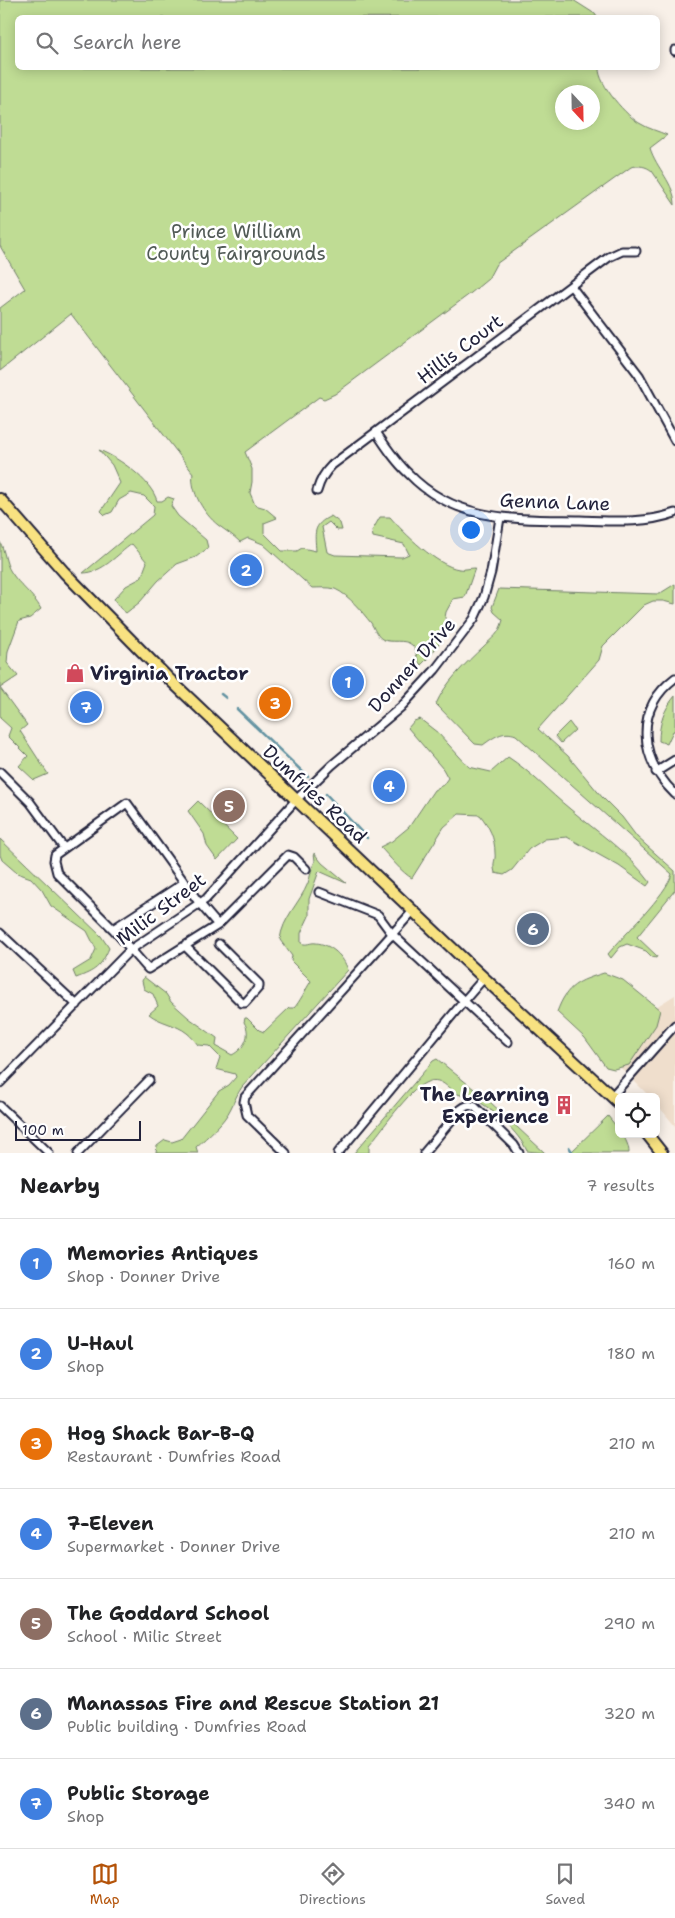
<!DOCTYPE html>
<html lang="en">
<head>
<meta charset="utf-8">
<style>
  body { margin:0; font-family:"Shantell Sans",sans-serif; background:#f6f6f6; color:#202124 }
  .controls { position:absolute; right:15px; bottom:15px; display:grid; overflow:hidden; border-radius:8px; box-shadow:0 2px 12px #0003 }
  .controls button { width:45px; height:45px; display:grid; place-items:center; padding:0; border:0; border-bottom:1px solid #e0e0e0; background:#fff; color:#202124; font:25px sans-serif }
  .compass { position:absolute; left:555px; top:85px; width:45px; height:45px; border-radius:50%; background:#fff; box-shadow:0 2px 12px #0003; rotate:158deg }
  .scale { position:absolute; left:15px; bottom:12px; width:126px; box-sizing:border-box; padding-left:5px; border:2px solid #22223b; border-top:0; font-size:14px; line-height:18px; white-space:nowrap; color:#22223b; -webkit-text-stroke:4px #fff; paint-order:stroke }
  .you { position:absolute; left:470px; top:529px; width:18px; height:18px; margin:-12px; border:4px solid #fff; border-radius:50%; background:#1a73e8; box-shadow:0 0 0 8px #1a73e833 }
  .badge { display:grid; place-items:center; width:32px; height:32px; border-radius:50%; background:#b45309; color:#fff; font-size:16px; font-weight:700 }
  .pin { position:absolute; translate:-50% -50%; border:2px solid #fff; box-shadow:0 1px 5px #0006 }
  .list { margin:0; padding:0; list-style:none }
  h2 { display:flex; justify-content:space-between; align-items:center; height:65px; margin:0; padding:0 20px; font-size:21px }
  h2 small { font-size:16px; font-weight:400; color:#757577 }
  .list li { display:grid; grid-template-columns:32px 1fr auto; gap:15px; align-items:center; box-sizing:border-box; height:90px; padding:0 20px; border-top:1px solid #e0e0e0 }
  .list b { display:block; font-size:19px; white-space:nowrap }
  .list p { margin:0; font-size:16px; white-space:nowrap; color:#757577 }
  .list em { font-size:16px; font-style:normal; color:#757577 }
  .icon { flex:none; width:28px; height:28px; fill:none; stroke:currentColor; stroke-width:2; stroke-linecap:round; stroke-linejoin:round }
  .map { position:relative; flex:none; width:675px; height:1153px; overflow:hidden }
  .search { position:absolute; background:#fff; box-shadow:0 2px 12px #0003; left:15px; right:15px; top:15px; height:55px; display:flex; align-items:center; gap:12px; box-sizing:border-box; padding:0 18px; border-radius:8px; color:#757577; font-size:19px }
  .sheet { height:695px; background:#fff }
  nav { display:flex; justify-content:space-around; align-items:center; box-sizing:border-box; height:70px; border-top:1px solid #e0e0e0; background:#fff; font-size:14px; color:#757577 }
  nav a { display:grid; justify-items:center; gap:2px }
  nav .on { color:#b45309 }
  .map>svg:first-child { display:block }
  .built { fill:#efdecc }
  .green { fill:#bfdc94; stroke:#707f68; fill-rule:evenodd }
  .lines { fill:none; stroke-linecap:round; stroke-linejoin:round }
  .stream { stroke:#6393a2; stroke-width:2.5 }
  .street-casing { stroke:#22223b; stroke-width:11 }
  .primary-casing { stroke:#22223b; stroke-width:14 }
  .street { stroke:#fff; stroke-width:7 }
  .primary { stroke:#f8e281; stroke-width:10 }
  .labels { text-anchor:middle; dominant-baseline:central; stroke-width:5; stroke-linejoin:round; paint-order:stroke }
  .park-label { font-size:19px; fill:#515a56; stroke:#fff }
  .street-label { font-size:19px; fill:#22223b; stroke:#fff }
  .poi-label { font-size:19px; font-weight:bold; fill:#22223b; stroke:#fff; text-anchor:start }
</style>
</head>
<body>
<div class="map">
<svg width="675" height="1153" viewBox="0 0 675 1153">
  <rect width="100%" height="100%" fill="#f8f0e8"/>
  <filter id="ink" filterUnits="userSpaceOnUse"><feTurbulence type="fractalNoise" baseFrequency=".02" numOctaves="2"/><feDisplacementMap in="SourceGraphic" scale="10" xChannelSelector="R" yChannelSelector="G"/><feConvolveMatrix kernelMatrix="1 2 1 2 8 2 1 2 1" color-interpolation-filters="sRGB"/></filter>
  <g filter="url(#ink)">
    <path class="built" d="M675,995V1126L656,1103V1097H650L609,1056L651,1010Z"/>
    <path class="green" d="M0,0H573L595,14L597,17L18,18V68H599C598,84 627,117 641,124C649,129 658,131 667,135L650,148C656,168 675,184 675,205L652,171C646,166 639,165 631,167L496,264L488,279L471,293L335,394L324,399L319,397L245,452L252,469V482L250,493L255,505L265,508L277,518L264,523V533L282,551H297L302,548L316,551C315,533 312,525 331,516L340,523L342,530H337L329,522L322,527L327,552L335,555L402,557L409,554L404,544L373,537L372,531L380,517H390C404,533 437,566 459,569C464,570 470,568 475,568L465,597L453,599L446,612L441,641L430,656L421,665C414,657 418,650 412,645C404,638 391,644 382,639C377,636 374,628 371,623C362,612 349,595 335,589C329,587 319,588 312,588L263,544L248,538L240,542C233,535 226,531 218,525C204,514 190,491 193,473L71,314L0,371V308L25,289L0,246ZM562,92H592V122H562Z
      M99,450C119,458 151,480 157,501H162L168,497L174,499L171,506L178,516L206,540L208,548L196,557L177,564L158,581L140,602L126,613L120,608L114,599L126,586L141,578L147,562L132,544C117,554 103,573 83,573L153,515L154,506L144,496L131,493L119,500L112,512L105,515L101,511L120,483L112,465Z
      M0,542C5,551 5,563 11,572C20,586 33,594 41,609L30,618L19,621L8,651L7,663L18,676L0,688L27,725L20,731L48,774L34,780L19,766L28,756L8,736L11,728L0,718Z
      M675,584V604L663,601H653L644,605L603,646L599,660L538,729L568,756L602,797L622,817L637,837L675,871V890L637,937L657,956L656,958L652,957L646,951L627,944L620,947L611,958L608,954C623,936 667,894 672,874L516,735C503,730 494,737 483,745L475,744L436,704C445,683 466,663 483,647C493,637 499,635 503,620L494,612L492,607L499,589L659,594Z
      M675,696V731H673L667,744L659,741C659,724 664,709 675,696Z
      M420,719L438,733L469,767L491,772L508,757C531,772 549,792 570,809C597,832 629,853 650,882L647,886L619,866L567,837L545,839L529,849L512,870L504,875L495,873C492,861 496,862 495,853C495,838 489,826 480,815L459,814L444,827L412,878C403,874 388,855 380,847L392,841L409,827L434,790L443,785L448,778L443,769L408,728L414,721Z
      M569,722L575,730L561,743L555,736Z
      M198,801L237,839L217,860L207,846L204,834L188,811Z
      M0,839L101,936L109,948C101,967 95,971 76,978L73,971L91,960L96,949L87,931L51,906L42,890L31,878L17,873L2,860L0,855Z
      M314,853L322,863L346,883L319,871L309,899V916L301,933V943C307,946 310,942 316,943C331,944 344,957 348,970L242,1087C237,1094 235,1100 231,1108C224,1123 208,1136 196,1147L198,1153H156L157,1146L165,1140L172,1142L181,1139L219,1091L229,1085L236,1077L235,1074L216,1069L220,1057L209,1046L198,1045C195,1041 191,1036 187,1033C176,1024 160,1023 149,1014L158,1006L153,994L144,989L142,981L144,977L166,994L171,1002L189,1018L217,1038L216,1046L232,1055C244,1049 252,1035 244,1022L245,1018H247L259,1030L264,1032L289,1008H294C299,1003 306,989 311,981L291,961L292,956L280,940C282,918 300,903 308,883C311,875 311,868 315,861Z
      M604,973L623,980L660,1010L656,1025L629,1065L614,1069L606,1067L585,1038L557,1012C567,985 578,981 604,973Z
      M437,1059L490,1102L545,1153L527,1151C519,1133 494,1110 476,1100C471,1097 464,1097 458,1094C446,1088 441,1075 425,1083C408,1091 382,1130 369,1145V1153H354L433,1061Z
      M608,1116L619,1130V1134H622C626,1140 629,1146 629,1153H570Z"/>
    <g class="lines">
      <path class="stream" d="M221,694L226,698
        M237,709L308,777
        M326,794L367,838
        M569,1147L573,1153"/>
      <g class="street-casing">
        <path id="street" d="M675,51V50
          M571,286L639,375L675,441
          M376,432C386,447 396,462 409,474C456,523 518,519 580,520C612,521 644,524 675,513
          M317,491C320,480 324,473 332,465L609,257L622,251H636
          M675,678C633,710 640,760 675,794
          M0,772L30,802L64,848
          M656,772L675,760
          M319,892L378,915L392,934L464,1001L338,1153
          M218,925L200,904L127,803L55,855L54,861L57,873L113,929L148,969L218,925L288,855L294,857L306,869
          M113,929L185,882
          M0,933L77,1005
          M185,946L242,1003H245L259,987V984L219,944
          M484,978L464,1001L508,1042
          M0,1083L130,950L206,899L296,800L332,765L401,707L435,670L474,619L484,597L491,572L500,518
          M612,1096L675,1025
          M0,1106L49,1153
          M78,1153L149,1080
          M286,1153L247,1115L244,1102L245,1097L413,911
          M424,1153L460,1110C465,1106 469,1104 475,1107L514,1145L519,1153"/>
      </g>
      <g class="primary-casing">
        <path id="primary" d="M0,499L64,572L167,677L470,965L619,1103
          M647,1134L662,1153"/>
      </g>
      <use href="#street" class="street"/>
      <use href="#primary" class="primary"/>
    </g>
  </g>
  <defs>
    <g id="shop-bare" transform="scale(1.5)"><path d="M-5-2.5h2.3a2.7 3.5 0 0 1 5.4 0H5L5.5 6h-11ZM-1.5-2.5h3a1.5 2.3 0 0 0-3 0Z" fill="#d1495b" stroke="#fff" stroke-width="2.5" paint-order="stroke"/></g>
    <g id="building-bare" transform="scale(1.5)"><path d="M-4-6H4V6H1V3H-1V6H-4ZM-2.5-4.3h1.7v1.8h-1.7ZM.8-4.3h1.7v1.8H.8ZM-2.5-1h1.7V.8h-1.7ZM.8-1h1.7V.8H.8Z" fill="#d1495b" stroke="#fff" stroke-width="2.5" paint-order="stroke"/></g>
  </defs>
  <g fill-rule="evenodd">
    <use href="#shop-bare" x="75" y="673"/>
    <use href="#building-bare" x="564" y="1105"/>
  </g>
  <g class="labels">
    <g class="park-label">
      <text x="236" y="231">Prince William<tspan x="236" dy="22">County Fairgrounds</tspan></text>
    </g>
    <g class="street-label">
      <text transform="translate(460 349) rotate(-37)">Hillis Court</text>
      <text transform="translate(555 502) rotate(2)">Genna Lane</text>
      <text transform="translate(412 665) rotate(-48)">Donner Drive</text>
      <text transform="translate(315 794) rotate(43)">Dumfries Road</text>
      <text transform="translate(161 909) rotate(-37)">Milic Street</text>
    </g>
    <g class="poi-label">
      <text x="90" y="673">Virginia Tractor</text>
      <text x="549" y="1094" text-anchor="end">The Learning<tspan x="549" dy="22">Experience</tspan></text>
    </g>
  </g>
</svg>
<div class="controls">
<button><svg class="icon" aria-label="locate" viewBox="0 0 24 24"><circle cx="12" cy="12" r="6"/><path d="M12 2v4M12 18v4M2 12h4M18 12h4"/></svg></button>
</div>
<svg class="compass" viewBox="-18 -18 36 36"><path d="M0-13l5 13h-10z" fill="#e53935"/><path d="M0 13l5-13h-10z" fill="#757577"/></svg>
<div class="scale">100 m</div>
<div class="you"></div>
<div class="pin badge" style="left:348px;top:682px;background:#3f7fe0">1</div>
<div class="pin badge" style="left:246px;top:570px;background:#3f7fe0">2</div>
<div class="pin badge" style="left:275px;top:703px;background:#e8710a">3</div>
<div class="pin badge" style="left:389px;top:786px;background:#3f7fe0">4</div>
<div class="pin badge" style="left:229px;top:806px;background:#8d6e63">5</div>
<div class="pin badge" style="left:533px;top:929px;background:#5c6f8a">6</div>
<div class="pin badge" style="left:86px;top:707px;background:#3f7fe0">7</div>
<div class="search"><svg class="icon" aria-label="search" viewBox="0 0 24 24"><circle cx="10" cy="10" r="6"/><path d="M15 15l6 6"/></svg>Search here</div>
</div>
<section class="sheet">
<h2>Nearby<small>7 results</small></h2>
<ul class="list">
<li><span class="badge" style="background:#3f7fe0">1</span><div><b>Memories Antiques</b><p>Shop · Donner Drive</p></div><em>160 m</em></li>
<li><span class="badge" style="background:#3f7fe0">2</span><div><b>U-Haul</b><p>Shop</p></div><em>180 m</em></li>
<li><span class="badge" style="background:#e8710a">3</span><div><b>Hog Shack Bar-B-Q</b><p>Restaurant · Dumfries Road</p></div><em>210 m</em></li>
<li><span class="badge" style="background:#3f7fe0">4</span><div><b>7-Eleven</b><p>Supermarket · Donner Drive</p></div><em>210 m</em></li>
<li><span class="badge" style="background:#8d6e63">5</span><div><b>The Goddard School</b><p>School · Milic Street</p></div><em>290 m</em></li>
<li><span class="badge" style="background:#5c6f8a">6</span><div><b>Manassas Fire and Rescue Station 21</b><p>Public building · Dumfries Road</p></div><em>320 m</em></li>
<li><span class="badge" style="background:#3f7fe0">7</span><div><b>Public Storage</b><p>Shop</p></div><em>340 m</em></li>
</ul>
</section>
<nav>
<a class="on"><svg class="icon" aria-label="map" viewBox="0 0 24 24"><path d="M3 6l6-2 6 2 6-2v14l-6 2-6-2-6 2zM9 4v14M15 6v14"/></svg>Map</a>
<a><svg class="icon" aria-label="directions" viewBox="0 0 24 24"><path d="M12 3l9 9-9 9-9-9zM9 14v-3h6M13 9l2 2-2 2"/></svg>Directions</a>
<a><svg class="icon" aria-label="saved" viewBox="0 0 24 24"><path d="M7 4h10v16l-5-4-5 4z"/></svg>Saved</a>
</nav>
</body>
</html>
